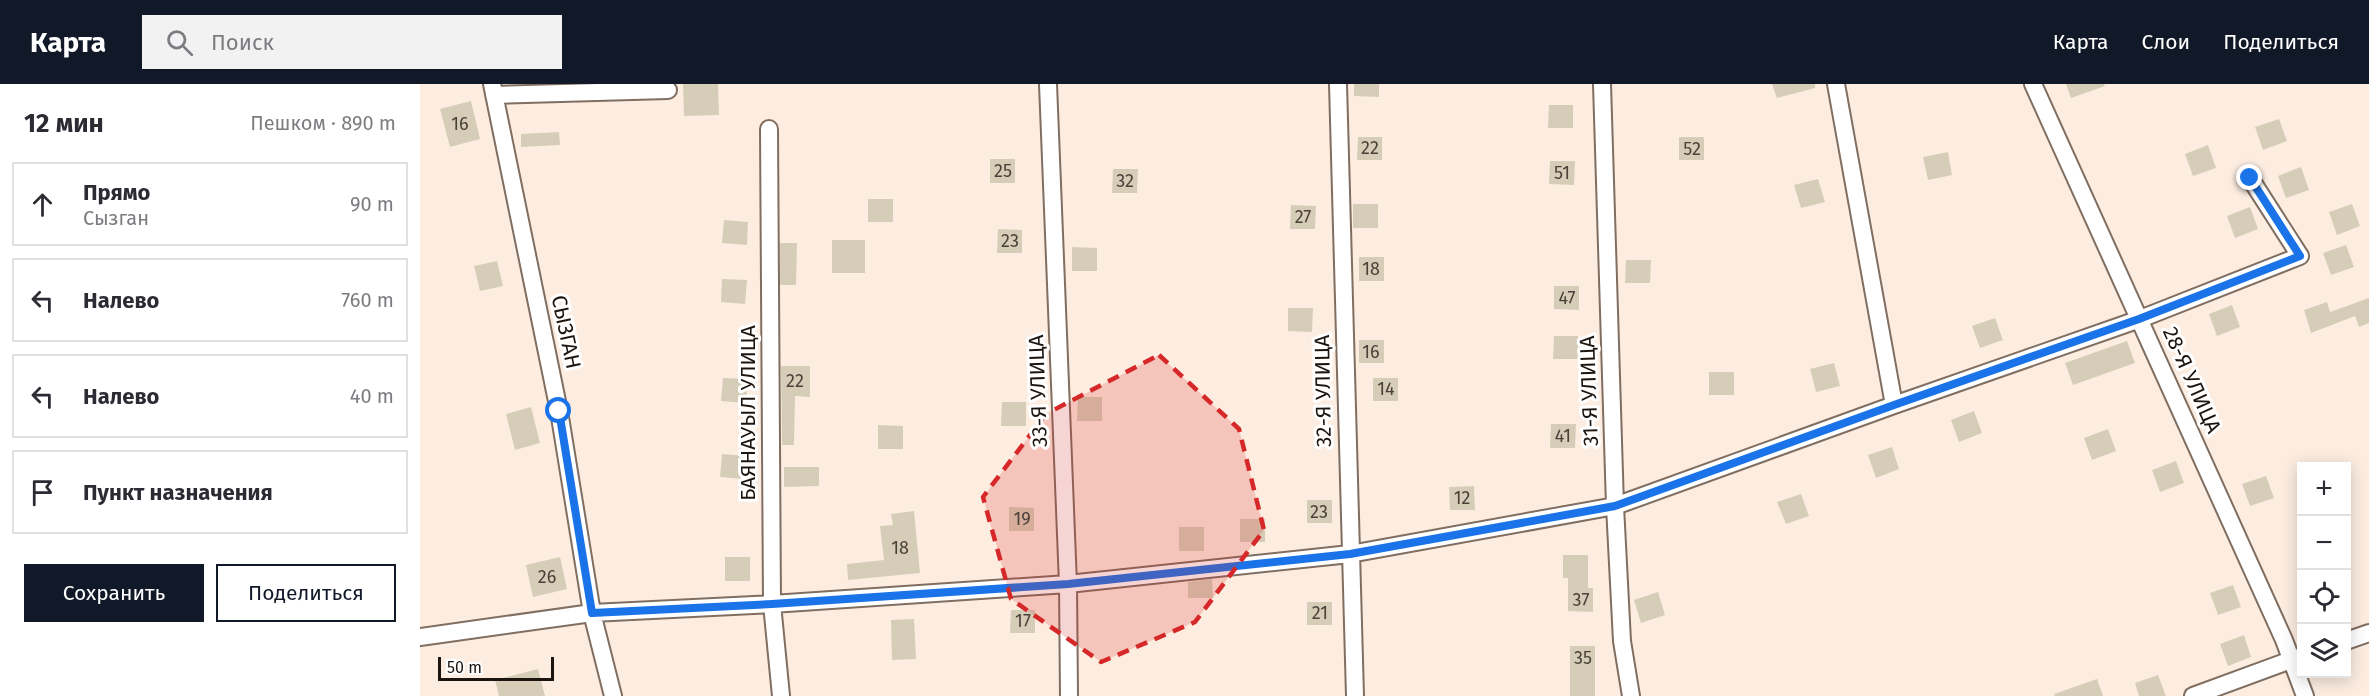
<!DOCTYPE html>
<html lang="ru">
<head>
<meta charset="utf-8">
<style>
  body { margin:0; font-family:"Fira Sans",sans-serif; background:#f2f2f3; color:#2b2b33 }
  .controls { position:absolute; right:18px; bottom:18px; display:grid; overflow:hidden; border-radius:0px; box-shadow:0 3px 15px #0003 }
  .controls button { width:54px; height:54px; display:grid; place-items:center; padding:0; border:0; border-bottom:2px solid #e1e1e2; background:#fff; color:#2b2b33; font:30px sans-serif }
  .scale { position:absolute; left:18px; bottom:15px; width:116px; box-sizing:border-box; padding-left:6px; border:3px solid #1b140f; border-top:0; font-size:16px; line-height:21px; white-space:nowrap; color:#1b140f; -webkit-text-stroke:4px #fff; paint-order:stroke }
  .stop { position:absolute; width:18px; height:18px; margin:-14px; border:4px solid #1a73e8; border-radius:50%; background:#fff }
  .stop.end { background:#1a73e8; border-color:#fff; box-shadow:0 2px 6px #0008 }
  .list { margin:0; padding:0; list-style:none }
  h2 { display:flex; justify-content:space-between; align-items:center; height:78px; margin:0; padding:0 24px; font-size:26px }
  h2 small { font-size:20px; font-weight:400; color:#7c7c81 }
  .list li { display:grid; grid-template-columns:39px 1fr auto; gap:18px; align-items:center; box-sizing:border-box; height:84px; margin:0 12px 12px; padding:0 12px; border:2px solid #e1e1e2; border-radius:0px }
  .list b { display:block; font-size:22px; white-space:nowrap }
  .list p { margin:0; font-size:20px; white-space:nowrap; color:#7c7c81 }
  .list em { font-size:20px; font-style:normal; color:#7c7c81 }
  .actions { display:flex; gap:12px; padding:18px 24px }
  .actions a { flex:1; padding:14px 0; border:2px solid #111827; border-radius:0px; text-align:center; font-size:21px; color:#111827 }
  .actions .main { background:#111827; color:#fff }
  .icon { flex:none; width:33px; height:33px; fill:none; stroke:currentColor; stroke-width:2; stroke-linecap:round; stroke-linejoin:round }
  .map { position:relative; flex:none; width:1949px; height:612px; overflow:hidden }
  header { display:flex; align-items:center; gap:36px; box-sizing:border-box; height:84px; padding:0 30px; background:#111827; color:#fff }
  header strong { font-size:28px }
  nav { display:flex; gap:33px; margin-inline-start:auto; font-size:21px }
  .search { width:420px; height:54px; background:#f2f2f3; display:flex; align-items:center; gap:15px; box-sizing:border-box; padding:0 21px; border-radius:0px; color:#7c7c81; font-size:22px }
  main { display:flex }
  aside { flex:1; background:#fff }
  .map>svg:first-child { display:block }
  .building { fill:#d6cdb8 }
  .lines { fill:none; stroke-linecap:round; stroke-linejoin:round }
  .minor-casing { stroke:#806e61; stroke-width:20 }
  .minor { stroke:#fff; stroke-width:16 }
  .route { stroke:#1a73e8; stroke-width:8 }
  .marked { fill:#d62828; fill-opacity:0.2; stroke:#d62828; stroke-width:4.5; stroke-dasharray:12 8; stroke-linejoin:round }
  .labels { text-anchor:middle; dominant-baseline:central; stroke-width:6; stroke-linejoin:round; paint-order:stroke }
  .number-label { font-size:18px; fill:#4a4239 }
  .street-label { font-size:21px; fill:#1b140f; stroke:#fff }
</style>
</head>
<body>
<header>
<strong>Карта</strong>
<div class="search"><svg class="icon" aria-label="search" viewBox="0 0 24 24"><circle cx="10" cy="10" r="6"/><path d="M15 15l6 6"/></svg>Поиск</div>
<nav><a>Карта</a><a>Слои</a><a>Поделиться</a></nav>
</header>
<main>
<aside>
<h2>12 мин<small>Пешком · 890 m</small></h2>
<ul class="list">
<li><svg class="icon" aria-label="ahead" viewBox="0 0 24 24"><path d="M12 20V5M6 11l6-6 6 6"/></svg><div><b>Прямо</b><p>Сызган</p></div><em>90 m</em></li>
<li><svg class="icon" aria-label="left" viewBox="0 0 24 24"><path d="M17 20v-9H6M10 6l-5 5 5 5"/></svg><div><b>Налево</b></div><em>760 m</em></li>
<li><svg class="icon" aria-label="left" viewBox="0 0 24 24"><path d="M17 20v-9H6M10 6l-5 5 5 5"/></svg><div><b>Налево</b></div><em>40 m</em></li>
<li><svg class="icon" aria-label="arrive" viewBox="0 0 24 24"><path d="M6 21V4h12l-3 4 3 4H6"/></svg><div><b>Пункт назначения</b></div></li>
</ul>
<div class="actions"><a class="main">Сохранить</a><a>Поделиться</a></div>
</aside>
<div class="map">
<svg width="1949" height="612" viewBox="0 0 1949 612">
  <rect width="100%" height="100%" fill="#fdede1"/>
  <path class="building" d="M263,0H298L299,31L264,32Z
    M934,0H959V13L934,12Z
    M1352,0H1395V4L1357,14Z
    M1646,0H1684L1685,2L1651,14Z
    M51,17L60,55L30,63L20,25Z
    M1129,21H1153V44H1128Z
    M1859,35L1867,57L1843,66L1835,43Z
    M139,48L140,61L101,63V50Z
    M938,53H962V76H937Z
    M1259,53H1284V76H1259Z
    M1788,61L1796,84L1773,92L1765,70Z
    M1528,68L1532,91L1508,96L1503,73Z
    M570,75H595V99H570Z
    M1130,77H1155L1154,101L1129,100Z
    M1881,83L1889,106L1866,114L1858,92Z
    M693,85H718L717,109H692Z
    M1398,95L1405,118L1381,124L1374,101Z
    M448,115H473V138H448Z
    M933,120H958V144H933Z
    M1932,120L1940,142L1917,151L1909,128Z
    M871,121L896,122L895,145H870Z
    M1830,123L1838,145L1815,154L1807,132Z
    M304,136L328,138L327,161L302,159Z
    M578,145L602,146V169H577Z
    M412,156H445V189H412Z
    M360,159H377L376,201H360Z
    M1926,161L1934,183L1911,191L1903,169Z
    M652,163L677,164V187H652Z
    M939,173H964V197H939Z
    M1206,176H1231L1230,199H1205Z
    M77,177L83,202L60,207L54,182Z
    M302,195L327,196L325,220L301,218Z
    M1134,202H1159V226L1134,225Z
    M1949,214V239L1939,243L1935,232L1891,249L1884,226L1907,218L1910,228Z
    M1812,221L1820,243L1797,252L1789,230Z
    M868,224H893L892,248L868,247Z
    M1575,234L1583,256L1560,264L1552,242Z
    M1134,252H1158V275H1133Z
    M939,256H964V279H939Z
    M1707,257L1715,279L1653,301L1645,279Z
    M1414,279L1420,302L1396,308L1390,285Z
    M361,282H390V313L375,312L374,361H362Z
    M1289,288H1314V311H1289Z
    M303,294L328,295L326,319L301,317Z
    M953,294H978V317H953Z
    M658,313H682V337H657Z
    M582,318H606V342H581Z
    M111,323L120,359L95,366L86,330Z
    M1554,327L1562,349L1539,358L1531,336Z
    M1131,340H1156L1155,364H1130Z
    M458,341L483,342V365H458Z
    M1688,345L1696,367L1672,376L1664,354Z
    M1472,363L1479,385L1456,394L1448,371Z
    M302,370L327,372L325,395L300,393Z
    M1756,377L1764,399L1740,408L1732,386Z
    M364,383H399V402L364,403Z
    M1846,392L1854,414L1830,422L1822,400Z
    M1054,402L1055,426H1030L1029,403Z
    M1381,410L1389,432L1366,440L1357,418Z
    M887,416H912V439H887Z
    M589,423L614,424V447H589Z
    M494,427L500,489L428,496L427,480L464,476L460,442L473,441L471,430Z
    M820,435H845V458H820Z
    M759,443H784V467H759Z
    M1143,471H1168V504H1173V528L1148,527V494H1143Z
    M140,473L147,505L113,513L106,481Z
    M305,473H330V497H305Z
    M792,495L793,514H768V498Z
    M1813,501L1821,523L1798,531L1790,509Z
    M1238,508L1245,531L1221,539L1214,516Z
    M887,518H912V541H887Z
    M591,526H615V549H590Z
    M494,535L496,575L472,576L471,536Z
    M1824,551L1831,573L1808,582L1800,560Z
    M1150,562H1175V612H1150Z
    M118,585L125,612H79L75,596Z
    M1738,591L1746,612H1719L1715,599Z
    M1677,595L1683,612H1635L1634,610Z"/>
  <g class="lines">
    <g class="minor-casing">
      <path id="minor" d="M72,0L139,327L172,529L193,612
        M628,0L648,500L649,612
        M918,0L935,612
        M1182,0L1195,422L1202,557L1211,612
        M1416,0L1474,321
        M1613,0L1864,556L1885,612
        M74,11L248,6
        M349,45L352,520L361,612
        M0,553L172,529L352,520L648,500L930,470L1195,422L1474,321L1720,235L1880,172L1830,94
        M1926,557L1949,549
        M1773,612L1879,573"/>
    </g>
    <use href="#minor" class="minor"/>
  </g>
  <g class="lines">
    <path class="route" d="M139,327L172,529L352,520L648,500L930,470L1195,422L1474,321L1719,235L1880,172L1830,94"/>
  </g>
  <path class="marked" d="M739,271L819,345L844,446L775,538L681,578L591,515L563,413L626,330Z"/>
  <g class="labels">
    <g class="number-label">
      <text x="40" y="40">16</text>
      <text x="950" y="64">22</text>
      <text x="1272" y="65">52</text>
      <text x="583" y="87">25</text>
      <text x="1142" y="89">51</text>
      <text x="705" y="97">32</text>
      <text x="883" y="133">27</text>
      <text x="590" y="157">23</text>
      <text x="951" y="185">18</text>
      <text x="1147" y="214">47</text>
      <text x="951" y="268">16</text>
      <text x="375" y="297">22</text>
      <text x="966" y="305">14</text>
      <text x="1143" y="352">41</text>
      <text x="1042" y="414">12</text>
      <text x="899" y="428">23</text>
      <text x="602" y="435">19</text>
      <text x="480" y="464">18</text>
      <text x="127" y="493">26</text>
      <text x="1161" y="516">37</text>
      <text x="900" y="529">21</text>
      <text x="603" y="537">17</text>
      <text x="1163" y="574">35</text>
    </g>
    <g class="street-label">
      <text transform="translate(146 248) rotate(78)">СЫЗГАН</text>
      <text transform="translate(1772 296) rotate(66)">28-Я УЛИЦА</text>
      <text transform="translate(618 307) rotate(-92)">33-Я УЛИЦА</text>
      <text transform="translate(903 307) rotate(-91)">32-Я УЛИЦА</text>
      <text transform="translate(1169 307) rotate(-92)">31-Я УЛИЦА</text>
      <text transform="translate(328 329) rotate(-90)">БАЯНАУЫЛ УЛИЦА</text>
    </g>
  </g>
</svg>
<div class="controls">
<button>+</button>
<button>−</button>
<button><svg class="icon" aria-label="locate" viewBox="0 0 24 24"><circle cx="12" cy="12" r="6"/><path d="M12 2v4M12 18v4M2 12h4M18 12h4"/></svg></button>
<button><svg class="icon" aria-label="layers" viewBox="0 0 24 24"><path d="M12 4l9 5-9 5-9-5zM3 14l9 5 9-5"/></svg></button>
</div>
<div class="scale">50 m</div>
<div class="stop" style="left:139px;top:327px"></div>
<div class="stop end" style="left:1830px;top:94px"></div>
</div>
</main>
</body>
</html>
